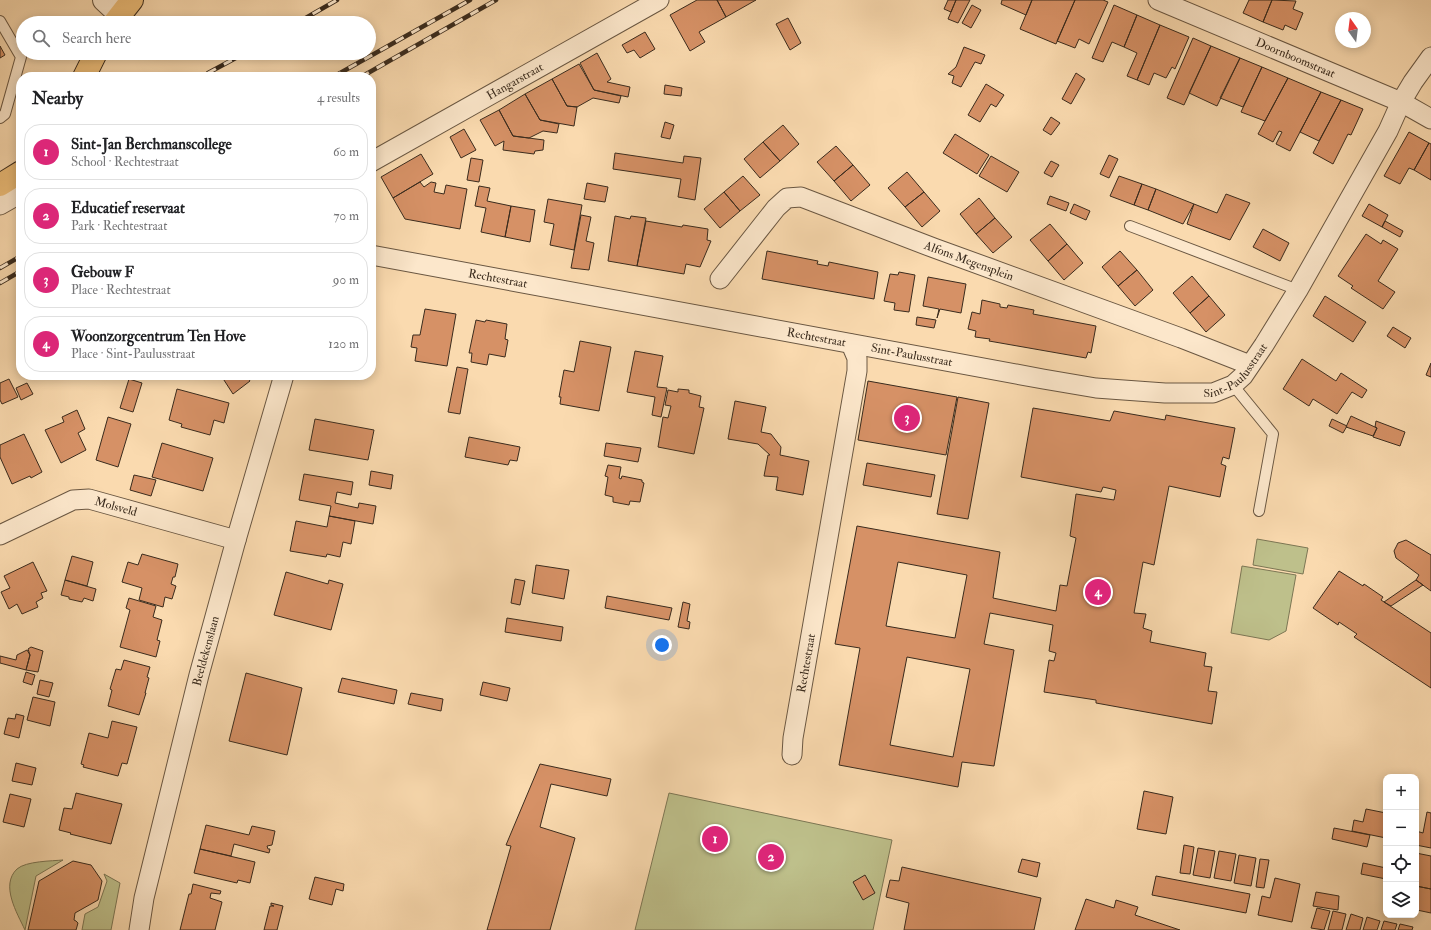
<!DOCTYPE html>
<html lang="en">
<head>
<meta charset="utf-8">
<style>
  body { margin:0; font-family:"IM FELL Double Pica",serif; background:#f6f6f6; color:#202124 }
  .controls { position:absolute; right:12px; bottom:12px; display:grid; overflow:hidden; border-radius:8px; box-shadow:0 2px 10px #0003 }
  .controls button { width:36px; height:36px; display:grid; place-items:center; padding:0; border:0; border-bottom:1px solid #e0e0e0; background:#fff; color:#202124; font:20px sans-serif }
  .compass { position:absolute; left:1335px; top:12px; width:36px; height:36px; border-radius:50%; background:#fff; box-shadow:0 2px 10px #0003; rotate:346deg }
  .you { position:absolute; left:662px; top:645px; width:14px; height:14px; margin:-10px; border:3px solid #fff; border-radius:50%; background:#1a73e8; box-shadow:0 0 0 6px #1a73e833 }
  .badge { display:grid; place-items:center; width:26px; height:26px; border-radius:50%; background:#db2777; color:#fff; font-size:13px; font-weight:700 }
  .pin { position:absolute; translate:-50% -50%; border:2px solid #fff; box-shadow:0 1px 4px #0006 }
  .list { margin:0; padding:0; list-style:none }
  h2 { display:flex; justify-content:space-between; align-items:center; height:52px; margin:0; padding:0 16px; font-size:17px }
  h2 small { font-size:13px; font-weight:400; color:#757577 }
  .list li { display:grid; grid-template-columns:26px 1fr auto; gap:12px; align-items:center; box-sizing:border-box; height:56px; margin:0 8px 8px; padding:0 8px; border:1px solid #e0e0e0; border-radius:16px }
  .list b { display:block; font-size:15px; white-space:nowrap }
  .list p { margin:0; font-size:13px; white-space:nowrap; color:#757577 }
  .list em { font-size:13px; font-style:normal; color:#757577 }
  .icon { flex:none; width:22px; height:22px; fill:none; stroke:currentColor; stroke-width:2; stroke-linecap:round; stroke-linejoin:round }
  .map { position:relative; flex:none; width:1431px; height:930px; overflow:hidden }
  .search { position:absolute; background:#fff; box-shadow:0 2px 10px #0003; left:16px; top:16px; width:360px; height:44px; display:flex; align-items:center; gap:10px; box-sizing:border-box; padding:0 14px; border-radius:22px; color:#757577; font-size:15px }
  .panel { position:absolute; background:#fff; box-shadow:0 2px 10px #0003; left:16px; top:72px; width:360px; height:308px; border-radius:16px }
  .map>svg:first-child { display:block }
  .green { fill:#bec08b; stroke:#7c7654 }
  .building { fill:#d69166; stroke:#3a2b1d; fill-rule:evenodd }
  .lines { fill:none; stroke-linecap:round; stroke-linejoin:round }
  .service-casing { stroke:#6a5742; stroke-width:12 }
  .minor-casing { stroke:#6a5742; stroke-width:21 }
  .tertiary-casing { stroke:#6a5742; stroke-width:24 }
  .primary-casing { stroke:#3a2b1d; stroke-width:24 }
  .service { stroke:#fce7cb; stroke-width:10 }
  .minor { stroke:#fce7cb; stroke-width:19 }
  .tertiary { stroke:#fce7cb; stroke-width:22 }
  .primary { stroke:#edbd78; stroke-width:22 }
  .rail-casing { stroke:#3a2b1d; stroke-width:4.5 }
  .rail { stroke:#fce7cb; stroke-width:3; stroke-dasharray:9; stroke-linecap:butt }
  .labels { text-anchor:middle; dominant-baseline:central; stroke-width:3; stroke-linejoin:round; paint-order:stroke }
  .street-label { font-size:12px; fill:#3a2b1d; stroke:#fce7cb }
</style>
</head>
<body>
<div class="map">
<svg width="1431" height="930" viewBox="0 0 1431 930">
  <rect width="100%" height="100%" fill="#fadaaf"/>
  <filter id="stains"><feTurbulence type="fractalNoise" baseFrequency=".005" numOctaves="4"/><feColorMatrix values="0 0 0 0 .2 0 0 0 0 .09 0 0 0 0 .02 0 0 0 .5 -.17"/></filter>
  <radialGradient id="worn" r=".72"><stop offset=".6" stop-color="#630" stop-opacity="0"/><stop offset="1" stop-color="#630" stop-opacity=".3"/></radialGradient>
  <path class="green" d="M1257,539L1308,548L1303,574L1253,565Z
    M1242,566L1296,575L1286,631L1269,640L1231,633Z
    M669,793L892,840L873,930H635Z
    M63,860L36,876L25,930C17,913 0,885 17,869C26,861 52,861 63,860Z
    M104,874L120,883L111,930H82L85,914L98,907L107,881Z"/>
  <path class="building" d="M697,0H717L726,17L699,32L705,42L690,51L670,15Z
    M717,0H756L726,17Z
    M948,0H956L951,12L944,9Z
    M956,0H970L958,23L948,19Z
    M1002,0H1032L1026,15L1001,4Z
    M1032,0H1075L1056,44L1020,29Z
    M1075,0H1103L1108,2L1089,44L1079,39L1075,48L1057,41Z
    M1249,0H1272L1263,22L1243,13Z
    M1272,0L1296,1L1293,9L1303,13L1296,30L1285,25L1283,30L1263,22Z
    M972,5L981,10L971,28L962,23Z
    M1114,5L1137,15L1124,47L1112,42L1103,62L1092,58Z
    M1137,15L1160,25L1137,80L1127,76L1137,53L1124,47Z
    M788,18L801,43L790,50L776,24Z
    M1160,25L1189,37L1175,69L1172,67L1166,78L1154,73L1149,85L1137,80Z
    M645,32L655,49L640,58L634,50L627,53L622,45Z
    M1193,38L1211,46L1184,105L1167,98Z
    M0,46L5,55L0,58Z
    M1211,46L1240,58L1217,106L1189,93Z
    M964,47L985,55L981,64L975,62L961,87L952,83L954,76L948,74L956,67Z
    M597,53L611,79L607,82L630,87L628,97L594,90L580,63Z
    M1240,58L1262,67L1243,107L1220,98Z
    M579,64L594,90L621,96L619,103L593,98L577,107L567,106L552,79Z
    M1262,67L1288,78L1265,121L1241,112Z
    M1076,73L1085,79L1071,104L1062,99Z
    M1288,78L1321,92L1290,151L1276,144L1282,132L1279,131L1273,142L1258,134Z
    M552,79L567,106L577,107L574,126L540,120L525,94Z
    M986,84L1004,95L996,107L991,104L980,122L968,115Z
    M665,85L682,88L681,96L664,94Z
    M1321,92L1341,100L1319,141L1300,132Z
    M525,94L540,120L559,124L557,133L543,131L529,138L513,136L499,110Z
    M1341,100L1363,109L1351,135L1348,134L1333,164L1313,153Z
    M499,110L513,136L544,140L543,150L535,151L534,154L503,150L504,141L495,146L480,120Z
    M1051,117L1060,123L1051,135L1043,130Z
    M665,122L674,125L670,139L661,137Z
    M783,125L799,144L780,161L763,142Z
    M464,129L476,150L461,158L450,137Z
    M1409,132L1429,143L1414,170L1409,168L1400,184L1384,176Z
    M955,134L989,155L977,174L943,153Z
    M763,142L780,161L760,178L744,159Z
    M1429,143L1431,144V180L1414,170Z
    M836,146L853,165L834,181L817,162Z
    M615,153L683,163L684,156L701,158L695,200L678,197L681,179L613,169Z
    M421,154L433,174L393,198L381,177Z
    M1109,155L1118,159L1109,178L1100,174Z
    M991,156L1019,172L1007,192L979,176Z
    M471,158L483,160L479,182L467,180Z
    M1051,161L1059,165L1052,177L1044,173Z
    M853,165L870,185L851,201L834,181Z
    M907,172L924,192L905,207L888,188Z
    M743,176L760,195L740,211L724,192Z
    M1119,176L1142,184L1134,205L1110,196Z
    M420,182L424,187L431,182L436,183L434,192L444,194L446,185L467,189L460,229L405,219L393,198Z
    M587,183L608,187L605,202L584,199Z
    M1142,184L1156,189L1148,210L1134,205Z
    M479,186L490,188L487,201L511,206L505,237L481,232L486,208L475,206Z
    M1156,189L1194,204L1183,224L1148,210Z
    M724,192L740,211L720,228L704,209Z
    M924,192L940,211L922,227L905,207Z
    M1226,194L1250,203L1230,240L1187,224L1194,204L1217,213Z
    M1050,196L1069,203L1066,211L1047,204Z
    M979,198L995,218L976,234L960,214Z
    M548,199L582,205L574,250L550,245L554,224L544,222Z
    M1074,204L1090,211L1086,220L1070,213Z
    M1369,204L1388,215L1382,227L1362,216Z
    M511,206L535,210L530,242L505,237Z
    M581,215L591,217L586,241L594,243L589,270L571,268Z
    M615,216L630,219L631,216L646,218L637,266L608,261Z
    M995,218L1012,237L993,253L976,234Z
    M646,221L682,227L683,225L708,229L707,240L711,241L700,267L686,264L684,274L637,266Z
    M1385,221L1403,231L1400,237L1382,227Z
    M1050,224L1067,244L1048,261L1030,240Z
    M1263,229L1289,243L1280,261L1253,247Z
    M1366,234L1381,244L1383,240L1398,249L1378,281L1395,292L1383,309L1351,288L1353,286L1338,276Z
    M1067,244L1083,263L1064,280L1048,261Z
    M767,251L818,261L817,264L828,266L829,262L878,272L874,299L762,279Z
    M1120,251L1137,270L1118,286L1102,267Z
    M1137,270L1153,290L1135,306L1118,286Z
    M899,272L915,275L909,312L894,310L895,303L884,301L890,274L898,275Z
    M1192,276L1209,296L1190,313L1173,293Z
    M928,277L966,284L961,313L940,309L937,318L939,309L923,306Z
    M1209,296L1225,315L1206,332L1190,313Z
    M1325,296L1366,322L1353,342L1313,316Z
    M982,300L1000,304V307L1007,308L1008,305L1034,310L1033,314L1096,326L1091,353L1088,352L1086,358L989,341L990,339L975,337L976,331L968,329L972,312L980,314Z
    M425,309L456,314L447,366L415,361L417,348L411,347L413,335H420Z
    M917,317L936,320L934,328L916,325Z
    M476,320L485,322L486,320L507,324L505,339L508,340L505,357L489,354L487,365L471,362L472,353H469Z
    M1393,327L1411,338L1405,348L1387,336Z
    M580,341L611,347L599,411L560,404L561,397H559L564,370L574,372Z
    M635,351L663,356L657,387L667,388L661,417L652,415L655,397L627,392Z
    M1302,359L1336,381L1341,373L1367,390L1362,398L1352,392L1337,414L1313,399L1309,406L1283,389Z
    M1431,363V377L1426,375Z
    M457,367L468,369L460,414L448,412Z
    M207,375H246L250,381L233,394L222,377L219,379Z
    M9,379L18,397L2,404L0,400V383Z
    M129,379L142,383L133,412L120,408Z
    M868,381L957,397L946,455L858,440Z
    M27,383L33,394L21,400L16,388Z
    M177,389L229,403L224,423L214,420L210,435L181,427L182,424L169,420Z
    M678,389L689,390V393L701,396L699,407L704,408L694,454L658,447L663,417L668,418L671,406L665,405L668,390L678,392Z
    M958,397L989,403L968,519L937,514Z
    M735,401L766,407L761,432L771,434L781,447L780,455L809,461L803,495L776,490L778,477L764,476L768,455H770L758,444L728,439Z
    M1033,408L1110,421L1114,411L1165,420L1166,415L1235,428L1229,459L1223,457L1221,464L1226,466L1220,497L1169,486L1154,565L1143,562L1134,613L1146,614L1143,628L1152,631L1150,642L1206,653L1204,666L1212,667L1208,691L1217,692L1212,724L1096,703V700L1044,692L1049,660L1054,661L1056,653L1049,651L1053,625L990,613L984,644L1014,650L994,766L962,762L958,787L839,765L860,648L835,644L857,526L1000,552L993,598L1056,611L1060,585L1067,586L1076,538L1070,536L1076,494L1114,500L1116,490L1103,487L1101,492L1021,477ZM898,562L967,575L955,638L886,626ZM907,657L970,669L953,757L890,745Z
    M77,410L85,429L78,433L86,450L61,463L45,430L64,422L62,417Z
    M1351,416L1377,428L1373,436L1346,427Z
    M108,417L131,424L118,467L96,460Z
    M315,419L374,430L368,460L309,450Z
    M1332,419L1347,426L1343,433L1329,426Z
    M1376,421L1405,432L1400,446L1373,437L1377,428L1375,427Z
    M24,434L42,472L31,478L30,476L12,484L0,457V445Z
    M469,437L520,447L517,461L510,460L508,465L465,457Z
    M162,443L213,458L203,491L152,477Z
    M606,443L641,448L638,462L604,456Z
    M867,463L935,475L931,497L863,485Z
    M608,465L621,467L619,478L621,479L622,476L642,480V482L644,483L640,502L630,501L629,505L613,502V497L605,495L608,477L605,476Z
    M371,471L393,475L391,489L369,485Z
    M304,474L353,482L351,495L337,492L335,503L358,508L359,503L376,506L373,524L329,516L331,506L299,500Z
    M134,475L156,480L151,496L130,490Z
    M329,516L355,521L351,544L343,542L340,557L327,554L326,557L290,551L296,521L327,527Z
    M1406,540L1431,555V591L1416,580L1419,575L1396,558L1394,551L1398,543Z
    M142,554L178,564L175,577H173L171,584L176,586L172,599L165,597L163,607L139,600L142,588L122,582L128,562L138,565Z
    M72,556L93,562L87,586L65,580Z
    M33,562L47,591L41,593L43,598L36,602L38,607L22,614L17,604L9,609L1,592L10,588L4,576Z
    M536,565L569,570L564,599L532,593Z
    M1339,571L1363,586L1364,584L1383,597L1381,600L1431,633V688L1354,637L1357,634L1339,622L1338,625L1313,608Z
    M286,572L328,584L329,580L343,584L331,630L274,615Z
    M515,579L525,581L520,605L511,603Z
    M65,580L96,589L93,601L84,598L82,602L69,599V597L61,595Z
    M1416,580L1423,585L1391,606L1384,602Z
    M607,596L672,608L669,620L605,608Z
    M129,598L156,606L153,617L162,620L157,640L160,641L156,657L120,647L130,610L126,608Z
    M683,602L690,604L687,621L690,622L689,629L678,627Z
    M507,618L563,627L561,641L505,632Z
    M31,647L43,651L38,672L26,670L30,655L28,649Z
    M27,650L30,655L26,670L0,663V656L16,660L17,655Z
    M124,660L150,667L147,677L149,678L145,693H146L139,715L108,706L112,690L110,689L116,669L121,670Z
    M26,672L35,675L32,685L23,682Z
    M246,673L302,688L287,755L229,741Z
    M342,678L397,690L394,704L338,692Z
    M40,680L53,683L49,697L37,694Z
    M483,682L510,688L507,701L480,695Z
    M411,693L443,699L441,711L408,704Z
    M33,697L55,702L50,726L27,720Z
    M16,714L24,716L19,738L4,734L8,718L15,719Z
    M112,721L137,727L127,764L122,763L118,776L83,767L84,765L81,764L89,733L108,738Z
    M16,763L36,768L32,785L12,781Z
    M540,764L611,779L607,796L551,784L540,827L575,838L550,930H487L511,846L506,845Z
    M1144,791L1173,797L1166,834L1137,829Z
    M76,793L122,804L111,844L70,834L71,833L59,830L64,808L72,809Z
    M10,794L31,799L24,827L3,822Z
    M1366,809L1386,813L1384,825H1386V838L1352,831L1354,820L1363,822Z
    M1427,812L1431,813V848L1416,845V831L1423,833Z
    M206,825L249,835L252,826L275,831L272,845L267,846L268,849H270L269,853L234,844L231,856L200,849Z
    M1334,828L1370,835L1367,847L1332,839Z
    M1184,845L1194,847L1190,874L1180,873Z
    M1198,848L1215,851L1210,878L1193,875Z
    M200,849L255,862L250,883L238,880L237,883L194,873Z
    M1219,851L1236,854L1231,881L1214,878Z
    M1416,853L1431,856V889L1416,886Z
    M1239,855L1256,858L1251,886L1234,883Z
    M1022,859L1040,863L1037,877L1018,872Z
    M1260,859L1269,860L1264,888L1256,887Z
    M73,861L91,865L102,881L98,900L75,913L74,920L76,921L78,923L76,930H28L39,881Z
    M1363,863L1386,868V879L1361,874Z
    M902,867L1041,898L1034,930H904L909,903L886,897L890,880L899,881Z
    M865,875L875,893L863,900L853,882Z
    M1156,876L1250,894L1246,913L1152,895Z
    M315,877L344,884L343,891L336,889L332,905L309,899Z
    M1275,878L1300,884L1292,922L1258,915L1262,896L1270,898Z
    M193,884L221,891L220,894L211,893L210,898L222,902L215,930H180L189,894H191Z
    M1416,886L1431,889V913L1417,910L1416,914Z
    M1316,892L1339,896L1338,910L1313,906Z
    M1086,899L1114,908L1116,900L1138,907L1135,915L1180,930H1075Z
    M271,903L283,906L277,930H264L270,906H274L271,905Z
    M1317,908L1330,911L1324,930L1311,928Z
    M1333,911L1346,914L1342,930H1328Z
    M1351,914L1363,918L1360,930H1346Z
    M1367,917L1380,921L1377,930H1363Z
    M1384,921L1397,924L1395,930H1381Z
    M1400,924L1413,927L1412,930H1398Z"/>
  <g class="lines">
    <g class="service-casing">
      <path id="service" d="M0,21L21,57L5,114L0,118
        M1130,226L1298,290
        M1233,385L1273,434L1259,511"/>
    </g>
    <g class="minor-casing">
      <g id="minor">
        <path id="s1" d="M1158,0L1401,102L1431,119"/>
        <path id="s2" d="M371,162L659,0"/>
        <path d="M0,205L21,193"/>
        <path id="s3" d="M371,255L1043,379L1096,388L1165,393H1213L1233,385L1243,376L1264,345L1298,290L1388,131L1401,102L1413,82L1431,57"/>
        <path id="s4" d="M720,279L776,208L787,198L801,197L934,248L1181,338L1250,365"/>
        <path id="s5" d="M0,535L73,500L89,499L236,540"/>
        <path id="s6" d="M792,755L793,738L857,371V358L851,344"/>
        <path id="s7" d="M139,930L144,898L199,675L236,540L284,375"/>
      </g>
    </g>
    <g class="tertiary-casing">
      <path id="tertiary" d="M104,0L120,15"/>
    </g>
    <g class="primary-casing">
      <path id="primary" d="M114,23L132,0
        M84,77L96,53
        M0,185L21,172"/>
    </g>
    <use href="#service" class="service"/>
    <use href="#minor" class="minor"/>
    <use href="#tertiary" class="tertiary"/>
    <use href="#primary" class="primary"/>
    <g class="rail-casing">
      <path id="rail" d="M297,23L337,0
        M208,73L245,53
        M333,77L470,0
        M361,77L496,0
        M0,268L21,256
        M0,283L21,271"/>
    </g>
    <use href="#rail" class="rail"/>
  </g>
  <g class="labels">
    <g class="street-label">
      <text stroke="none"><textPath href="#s1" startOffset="149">Doornboomstraat</textPath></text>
      <text stroke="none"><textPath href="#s2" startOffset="165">Hangarstraat</textPath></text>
      <text stroke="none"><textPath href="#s4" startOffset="299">Alfons Megensplein</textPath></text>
      <text stroke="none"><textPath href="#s3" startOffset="129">Rechtestraat</textPath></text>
      <text stroke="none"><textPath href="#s3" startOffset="453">Rechtestraat</textPath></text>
      <text stroke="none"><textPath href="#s3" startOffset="550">Sint-Paulusstraat</textPath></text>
      <text stroke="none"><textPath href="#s3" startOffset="886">Sint-Paulusstraat</textPath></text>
      <text stroke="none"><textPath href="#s5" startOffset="125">Molsveld</textPath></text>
      <text stroke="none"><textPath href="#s7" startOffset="287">Beeldekenslaan</textPath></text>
      <text stroke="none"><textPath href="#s6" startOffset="93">Rechtestraat</textPath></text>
    </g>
  </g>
  <rect width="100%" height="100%" filter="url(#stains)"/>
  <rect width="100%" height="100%" fill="url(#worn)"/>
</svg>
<div class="controls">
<button>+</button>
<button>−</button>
<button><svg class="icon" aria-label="locate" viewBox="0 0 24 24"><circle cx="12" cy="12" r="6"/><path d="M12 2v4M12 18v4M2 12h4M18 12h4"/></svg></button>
<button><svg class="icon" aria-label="layers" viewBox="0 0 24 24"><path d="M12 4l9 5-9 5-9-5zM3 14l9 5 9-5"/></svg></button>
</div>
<svg class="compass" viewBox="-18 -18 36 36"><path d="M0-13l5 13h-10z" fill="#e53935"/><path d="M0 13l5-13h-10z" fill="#757577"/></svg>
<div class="you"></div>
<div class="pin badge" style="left:715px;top:839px">1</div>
<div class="pin badge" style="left:771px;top:857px">2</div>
<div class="pin badge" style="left:907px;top:418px">3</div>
<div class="pin badge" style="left:1098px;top:592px">4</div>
<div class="search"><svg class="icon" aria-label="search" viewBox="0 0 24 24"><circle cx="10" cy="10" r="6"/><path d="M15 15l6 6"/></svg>Search here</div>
<section class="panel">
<h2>Nearby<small>4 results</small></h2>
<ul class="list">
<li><span class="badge">1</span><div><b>Sint-Jan Berchmanscollege</b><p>School · Rechtestraat</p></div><em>60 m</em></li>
<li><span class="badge">2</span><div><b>Educatief reservaat</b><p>Park · Rechtestraat</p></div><em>70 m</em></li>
<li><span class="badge">3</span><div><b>Gebouw F</b><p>Place · Rechtestraat</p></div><em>90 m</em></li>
<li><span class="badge">4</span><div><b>Woonzorgcentrum Ten Hove</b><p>Place · Sint-Paulusstraat</p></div><em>120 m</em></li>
</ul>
</section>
</div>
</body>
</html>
